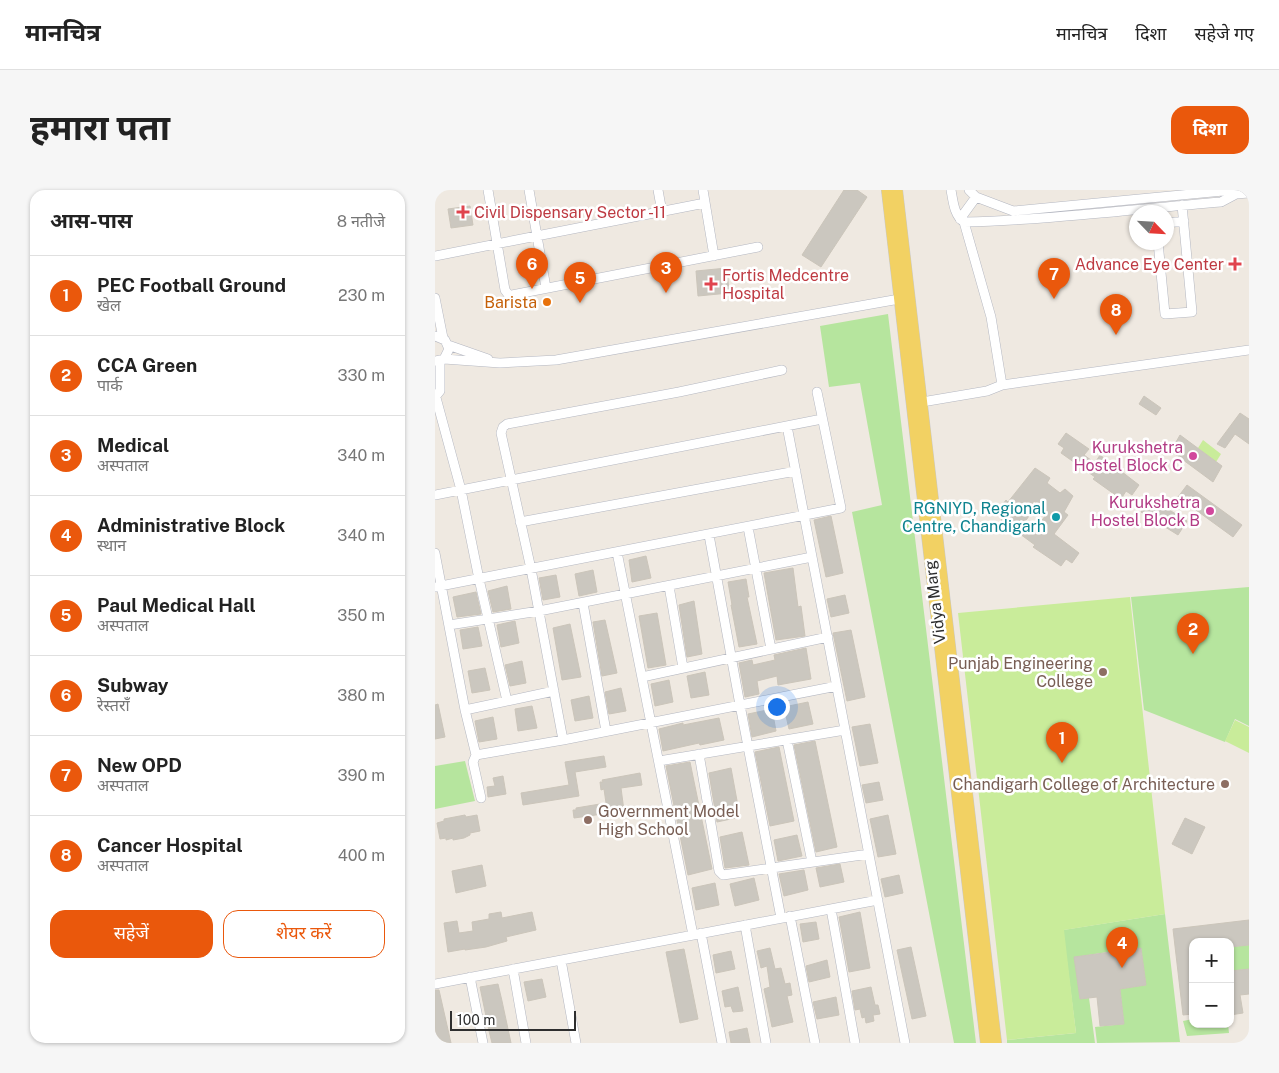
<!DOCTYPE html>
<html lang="hi">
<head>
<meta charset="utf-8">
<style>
  body { margin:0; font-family:"Public Sans","Noto Sans Devanagari",sans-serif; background:#f6f6f6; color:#222 }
  .controls { position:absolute; right:15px; bottom:15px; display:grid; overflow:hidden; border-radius:10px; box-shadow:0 1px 4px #0004 }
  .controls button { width:45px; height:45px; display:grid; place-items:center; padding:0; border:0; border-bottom:1px solid #e0e0e0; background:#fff; color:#222; font:25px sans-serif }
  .compass { position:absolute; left:694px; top:15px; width:45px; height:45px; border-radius:50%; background:#fff; box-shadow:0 1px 4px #0004; rotate:115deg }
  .scale { position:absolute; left:15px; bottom:12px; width:126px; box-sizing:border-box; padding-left:5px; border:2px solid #2e2e2e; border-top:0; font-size:14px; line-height:18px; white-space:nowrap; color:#2e2e2e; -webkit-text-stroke:4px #fff; paint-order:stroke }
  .you { position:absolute; left:341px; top:516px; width:18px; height:18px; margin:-12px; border:4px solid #fff; border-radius:50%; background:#1a73e8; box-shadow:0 0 0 8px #1a73e833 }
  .badge { display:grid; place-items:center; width:32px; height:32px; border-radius:50%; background:#ea580c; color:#fff; font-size:16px; font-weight:700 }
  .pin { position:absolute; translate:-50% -41px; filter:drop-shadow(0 1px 2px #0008) }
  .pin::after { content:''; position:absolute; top:26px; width:18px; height:15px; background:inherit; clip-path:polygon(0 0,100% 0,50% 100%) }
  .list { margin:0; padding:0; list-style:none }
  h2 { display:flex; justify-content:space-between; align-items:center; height:65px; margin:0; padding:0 20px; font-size:21px }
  h2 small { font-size:16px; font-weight:400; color:#767676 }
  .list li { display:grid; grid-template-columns:32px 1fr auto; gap:15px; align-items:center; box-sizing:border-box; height:80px; padding:0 20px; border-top:1px solid #e0e0e0 }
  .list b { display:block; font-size:19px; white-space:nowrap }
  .list p { margin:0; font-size:16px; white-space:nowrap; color:#767676 }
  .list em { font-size:16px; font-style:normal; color:#767676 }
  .actions { display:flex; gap:10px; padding:15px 20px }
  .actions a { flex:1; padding:11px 0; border:1px solid #ea580c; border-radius:15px; text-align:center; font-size:18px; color:#ea580c }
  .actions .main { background:#ea580c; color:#fff }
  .map { position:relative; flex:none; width:814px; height:853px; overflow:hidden; border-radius:15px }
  header { display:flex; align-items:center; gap:30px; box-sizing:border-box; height:70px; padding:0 25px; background:#fff; border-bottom:1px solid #e0e0e0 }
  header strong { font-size:24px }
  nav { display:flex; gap:28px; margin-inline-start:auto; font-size:18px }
  .intro { display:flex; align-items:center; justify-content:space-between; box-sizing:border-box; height:120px; padding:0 30px }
  h1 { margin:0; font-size:35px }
  .button { padding:12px 22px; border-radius:15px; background:#ea580c; color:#fff; font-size:18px; font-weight:700 }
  main { display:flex; gap:30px; padding:0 30px }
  aside { flex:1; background:#fff; border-radius:15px; box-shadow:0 1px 4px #0004 }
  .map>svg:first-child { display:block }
  .green { fill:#b6e59e }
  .pitch { fill:#c9ec9a }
  .building { fill:#cbc7bf; stroke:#cbc5ba; fill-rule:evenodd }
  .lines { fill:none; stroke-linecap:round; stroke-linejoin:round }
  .minor-casing { stroke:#b4b7c1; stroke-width:10 }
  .major-casing { stroke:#c9c9c9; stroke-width:12 }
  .minor { stroke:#fff; stroke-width:9 }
  .major { stroke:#f2d163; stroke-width:11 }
  .health-dot { fill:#e0444e; stroke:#fff; stroke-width:2 }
  .food-dot { fill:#e8710a; stroke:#fff; stroke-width:2 }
  .hotel-dot { fill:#d1479c; stroke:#fff; stroke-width:2 }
  .culture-dot { fill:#0f9aa8; stroke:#fff; stroke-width:2 }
  .education-dot { fill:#8d6e63; stroke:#fff; stroke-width:2 }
  .labels { text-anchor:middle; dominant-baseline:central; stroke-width:5; stroke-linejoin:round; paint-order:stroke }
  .health-label { font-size:16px; fill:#be3a42; stroke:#fff; text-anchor:start }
  .food-label { font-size:16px; fill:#c56008; stroke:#fff; text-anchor:end }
  .hotel-label { font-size:16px; fill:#b23c85; stroke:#fff; text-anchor:end }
  .culture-label { font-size:16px; fill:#0d838f; stroke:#fff; text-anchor:end }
  .street-label { font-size:16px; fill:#2e2e2e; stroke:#fff }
  .education-label { font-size:16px; fill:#785e54; stroke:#fff; text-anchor:end }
</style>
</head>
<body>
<header>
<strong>मानचित्र</strong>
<nav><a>मानचित्र</a><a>दिशा</a><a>सहेजे गए</a></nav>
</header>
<div class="intro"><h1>हमारा पता</h1><a class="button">दिशा</a></div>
<main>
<aside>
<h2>आस-पास<small>8 नतीजे</small></h2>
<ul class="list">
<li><span class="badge">1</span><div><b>PEC Football Ground</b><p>खेल</p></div><em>230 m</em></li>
<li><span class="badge">2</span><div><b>CCA Green</b><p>पार्क</p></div><em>330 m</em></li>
<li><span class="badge">3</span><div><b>Medical</b><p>अस्पताल</p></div><em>340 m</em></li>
<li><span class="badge">4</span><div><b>Administrative Block</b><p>स्थान</p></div><em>340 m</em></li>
<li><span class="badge">5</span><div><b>Paul Medical Hall</b><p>अस्पताल</p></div><em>350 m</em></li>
<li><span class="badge">6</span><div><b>Subway</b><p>रेस्तराँ</p></div><em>380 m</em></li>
<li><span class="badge">7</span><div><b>New OPD</b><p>अस्पताल</p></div><em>390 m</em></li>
<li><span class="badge">8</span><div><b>Cancer Hospital</b><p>अस्पताल</p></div><em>400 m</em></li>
</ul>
<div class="actions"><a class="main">सहेजें</a><a>शेयर करें</a></div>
</aside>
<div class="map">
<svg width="814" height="853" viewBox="0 0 814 853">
  <rect width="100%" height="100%" fill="#efe9e1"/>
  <path class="green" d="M453,124L541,853H519L417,322L447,315L425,193L394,197L385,136Z
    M814,397V536L800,529L790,552L709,520L696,407Z
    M30,571L40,611L0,619V576Z
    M730,724L745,852L662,853L660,837L689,834L685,799L711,795L706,758L688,760L681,766L680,761L640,767L645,809L654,808L660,853H572V850L641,843L628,740Z
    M814,755V779L795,781V757Z
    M758,829V834H793L794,843L752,846L748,831Z"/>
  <path class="pitch" d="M768,250L786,264L781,272L763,258Z
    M695,407L730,724L629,740L641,843L572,850L523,423Z
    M800,530L814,537V563L790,551Z"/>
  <path class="building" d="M409,0H422L432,7L386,77L367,65Z
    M35,16L38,35L16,38L13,19Z
    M292,78L294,103L263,106L261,81Z
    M709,206L726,218L721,225L704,214Z
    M805,223L814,229V254L800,244L790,258L782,254Z
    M631,243L654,259L649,265L660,273L665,265L704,295L697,305L691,301L686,309L658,289L660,287L626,263L629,258L623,254Z
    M745,245L787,276L778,292L736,261Z
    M600,278L615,288L612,293L625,303L630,299L638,306L629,322L633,325L619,344L644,363L637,373L631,369L626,376L598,357L600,355L566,330L569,326L563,321L571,310L573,312ZM599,311L613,322L600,340L589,333L594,326L590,323Z
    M752,295L807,335L798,347L743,307Z
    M715,308L752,331L743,345L706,322Z
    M396,326L408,383L391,387L379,330Z
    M211,366L216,388L197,392L194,370Z
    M358,378L363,417L366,416L370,446L341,450L329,383Z
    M158,380L162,402L144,406L140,384Z
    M121,385L125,407L108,410L104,388Z
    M311,389L314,407H312L322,454L304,457L296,415H297L293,392Z
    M72,396L76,419L58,422L53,401Z
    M41,402L46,424L22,427L18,407Z
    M410,405L414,423L396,427L392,409Z
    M259,411L267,464L252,467L244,415Z
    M222,423L231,475L213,478L204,426Z
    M170,430L182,483L167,486L158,432Z
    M80,431L84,453L66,457L62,435Z
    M135,434L146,487L127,490L118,438Z
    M43,437L47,456L28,459L25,440Z
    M416,440L430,507L412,511L398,443Z
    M371,458L376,489L343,495L342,486L322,491L324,504L310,507L304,473L317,470L318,475L340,470L339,465Z
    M87,471L91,493L75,496L70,475Z
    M50,478L55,500L37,503L33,481Z
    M270,482L274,505L256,508L252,486Z
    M234,490L238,512L220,516L216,494Z
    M186,498L191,521L174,524L170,502Z
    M154,506L158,528L140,531L136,510Z
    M373,512L378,534L354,539L349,517Z
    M3,514L10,547L0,549V515Z
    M97,516L102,538L83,541L80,519Z
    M337,519L341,541L317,547L313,524Z
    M58,527L62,549L44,552L40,531Z
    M284,528L289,550L265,555L264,553L228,561L224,539L248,533V535Z
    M435,534L443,573L425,576L417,537Z
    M380,551L402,657L381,662L359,555Z
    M344,557L359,631L335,636L320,562Z
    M169,566L171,577L140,582L144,606L88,615L86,603L134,595L130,572Z
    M255,572L277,679L253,685L231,576Z
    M296,578L305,627L282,632L274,583Z
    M205,583L207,595L186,598L189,621L139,628L138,620H141V618L171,613L169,599L166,600L165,592H168L167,590Z
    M68,586L71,604L53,607L52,597L60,596L58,588Z
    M444,592L448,610L431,613L427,595Z
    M30,625L31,627L42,625L45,641L35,643V645L29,648L18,650V648L11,650V648L5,649L2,633L9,631V629Z
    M453,625L461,664L443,667L435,629Z
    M750,628L770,637L757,664L737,654Z
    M307,642L314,675L290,678L285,647Z
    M362,645L367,666L343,671L339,650Z
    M405,674L409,692L385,697L381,678Z
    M47,675L51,696L21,703L17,681Z
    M369,680L373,700L349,706L344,684Z
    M464,685L468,703L450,707L446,689Z
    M319,688L324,710L300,716L295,694Z
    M280,693L284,715L261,720L257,698Z
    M66,722L67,728L97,722L101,740L71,747L72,751L51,757L30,760V759L13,762L9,733L22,731L24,743L38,741L37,732L54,729V724Z
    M425,722L435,778L414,782L404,727Z
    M814,730V755L795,757V752H758V824L748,825L738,739Z
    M381,732L384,749L368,752L365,734Z
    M476,757L491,826L477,829L462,760Z
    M335,758L340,779L346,778L350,794L355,793L357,805L352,806L358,832L337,837L329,799L335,797L332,776L326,778L322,761Z
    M706,758L711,795L685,799L689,834L665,836L662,807L645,809L639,767Z
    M249,759L263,829L245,833L231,762Z
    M296,761L300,779L281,783L278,765Z
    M392,770L395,787L374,792L371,776Z
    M814,779V804L805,805L808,823L795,825V781Z
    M107,789L111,807L93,811L89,792Z
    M63,794L67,811L76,853H57L54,841L45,797Z
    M303,797L308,821L298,822L296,816L290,817L287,801Z
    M436,797L440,815H443L445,824L438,825L439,831L431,833L430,827L427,828L425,819L420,820L417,801Z
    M0,800H4L16,853H0Z
    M401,807L404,825L382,829L378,812Z
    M312,838L315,853H296L294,842Z"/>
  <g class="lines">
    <g class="minor-casing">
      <path id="minor" d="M53,0L70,100L73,104L77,105L323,57
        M94,0L111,98
        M223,0L227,22
        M268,0L279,66
        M516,0C518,10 519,26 529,32C615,30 700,19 786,12L801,4
        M534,0L541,7L578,21L788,1L801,4L814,3
        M525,29L541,7
        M732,33L749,31
        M723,52L730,124L757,122L747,15
        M0,66L270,13
        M0,108L8,148
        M0,146L10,150L14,159L9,169L0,171
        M13,155L53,169
        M9,169L65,173L121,170L470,108
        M567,195L814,160
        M0,204L26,300L44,389L72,511
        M1,206L5,201V171
        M487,212L552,201L567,195L556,127L529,32
        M352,236L470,853
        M0,305L387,229
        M85,332L361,281
        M313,337L336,459
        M274,345L305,515L346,728
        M182,362L258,745
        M0,363L30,520L41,565L38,572L46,608
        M234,396L248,478
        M0,397L406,318L382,202
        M148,413L171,541
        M14,435L104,421L377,367
        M207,487L393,447
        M30,520L119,501
        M128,550L96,379L66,243L68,237L72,234L244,202L347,180
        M352,550L377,672
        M264,564L284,681L288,685L434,664
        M41,565L128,550L402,496
        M224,571L410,540
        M396,719L420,853
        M355,726L380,853
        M310,735L331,853
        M266,743L287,853
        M126,770L141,853
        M78,779L91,853
        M35,787L48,853
        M0,794L443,710"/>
    </g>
    <g class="major-casing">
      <path id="major" d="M452,0L551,853
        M462,0L561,853"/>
    </g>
    <use href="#minor" class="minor"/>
    <use href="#major" class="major"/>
  </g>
  <g class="health-dot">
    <path d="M25.5 14.5h5v5h5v5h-5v5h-5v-5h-5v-5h5z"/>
    <path d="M797.5 66.5h5v5h5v5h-5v5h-5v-5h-5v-5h5z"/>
    <path d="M273.5 86.5h5v5h5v5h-5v5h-5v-5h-5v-5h5z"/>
  </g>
  <circle class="food-dot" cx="112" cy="112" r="5"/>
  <g class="hotel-dot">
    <circle cx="758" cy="266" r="5"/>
    <circle cx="775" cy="321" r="5"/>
  </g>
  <circle class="culture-dot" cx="621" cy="327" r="5"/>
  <g class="education-dot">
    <circle cx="668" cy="482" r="5"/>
    <circle cx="790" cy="594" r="5"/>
    <circle cx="153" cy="630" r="5"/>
  </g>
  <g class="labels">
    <g class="health-label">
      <text x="39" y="22">Civil Dispensary Sector -11</text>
      <text x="789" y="74" text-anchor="end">Advance Eye Center</text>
      <text x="287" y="85">Fortis Medcentre<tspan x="287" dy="18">Hospital</tspan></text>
    </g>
    <g class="food-label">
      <text x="102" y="112">Barista</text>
    </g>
    <g class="hotel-label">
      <text x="748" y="257">Kurukshetra<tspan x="748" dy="18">Hostel Block C</tspan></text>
      <text x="765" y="312">Kurukshetra<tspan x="765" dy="18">Hostel Block B</tspan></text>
    </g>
    <g class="culture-label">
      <text x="611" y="318">RGNIYD, Regional<tspan x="611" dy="18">Centre, Chandigarh</tspan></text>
    </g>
    <g class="street-label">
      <text transform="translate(500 412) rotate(-97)">Vidya Marg</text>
    </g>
    <g class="education-label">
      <text x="658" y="473">Punjab Engineering<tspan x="658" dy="18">College</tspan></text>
      <text x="780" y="594">Chandigarh College of Architecture</text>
      <text x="163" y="621" text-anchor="start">Government Model<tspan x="163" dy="18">High School</tspan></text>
    </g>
  </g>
</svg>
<div class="controls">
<button>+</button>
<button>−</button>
</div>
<svg class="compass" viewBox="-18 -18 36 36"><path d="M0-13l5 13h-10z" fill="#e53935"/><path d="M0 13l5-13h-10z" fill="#767676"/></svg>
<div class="scale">100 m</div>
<div class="you"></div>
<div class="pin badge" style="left:627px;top:573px">1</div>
<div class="pin badge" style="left:758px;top:464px">2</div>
<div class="pin badge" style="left:231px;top:103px">3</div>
<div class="pin badge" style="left:687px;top:778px">4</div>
<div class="pin badge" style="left:145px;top:113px">5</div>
<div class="pin badge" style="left:97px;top:99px">6</div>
<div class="pin badge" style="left:619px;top:109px">7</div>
<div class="pin badge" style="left:681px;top:145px">8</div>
</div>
</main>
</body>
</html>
